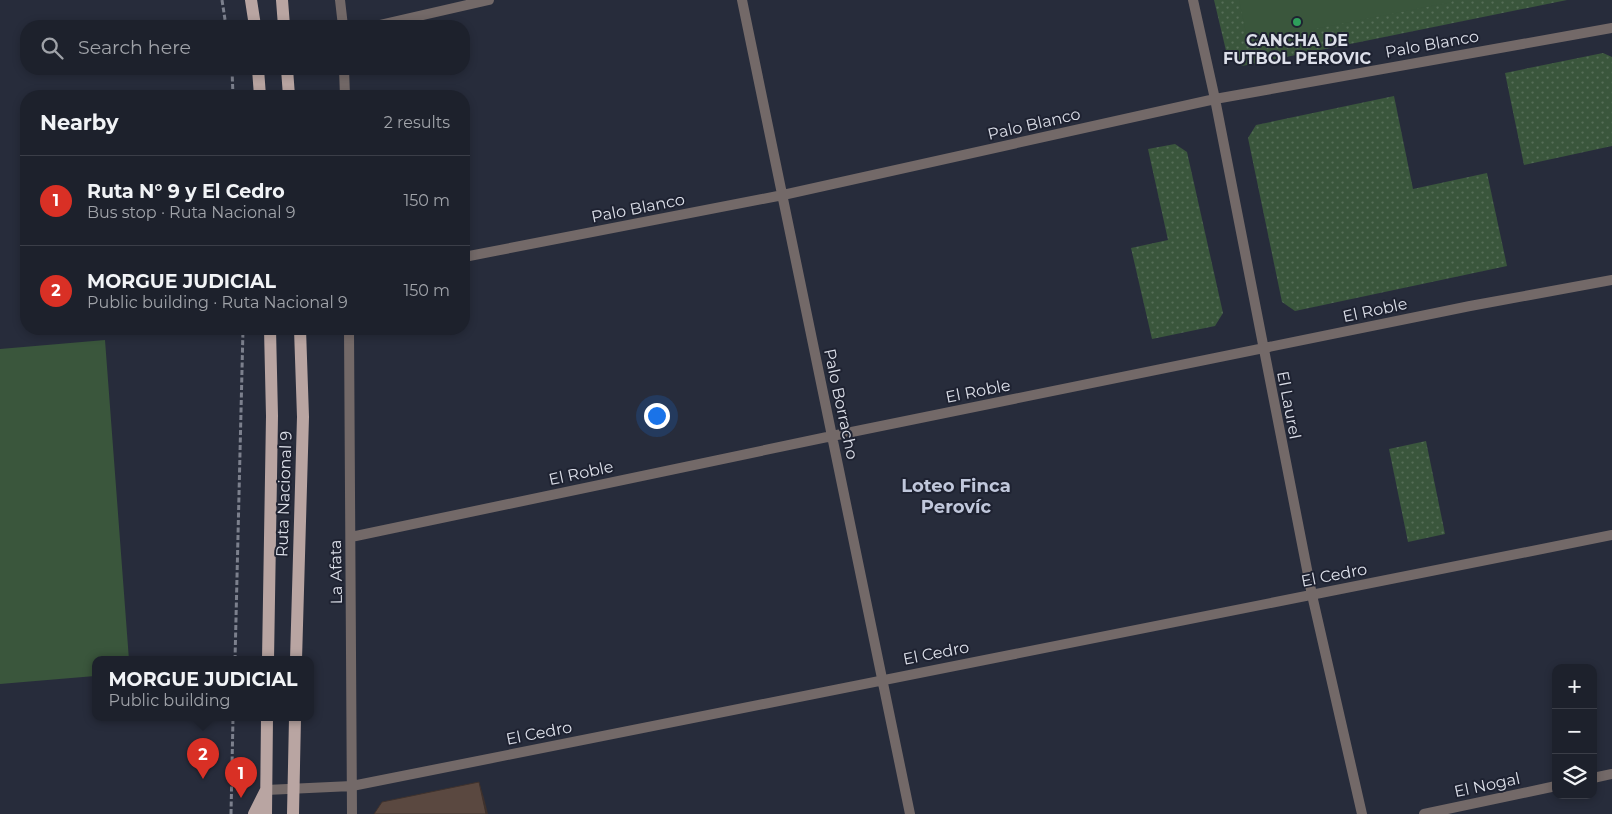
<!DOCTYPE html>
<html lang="en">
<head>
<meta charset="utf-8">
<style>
  body { margin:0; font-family:Montserrat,sans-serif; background:#2a2e38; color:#f1f3f6 }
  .controls { position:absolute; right:15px; bottom:15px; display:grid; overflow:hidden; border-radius:10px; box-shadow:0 2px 8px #0003 }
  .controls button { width:45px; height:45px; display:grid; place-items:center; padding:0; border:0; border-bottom:1px solid #3b3e48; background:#1d212c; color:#f1f3f6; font:25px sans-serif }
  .you { position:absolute; left:656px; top:415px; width:18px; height:18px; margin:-12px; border:4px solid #fff; border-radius:50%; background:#1a73e8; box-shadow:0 0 0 8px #1a73e833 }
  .badge { display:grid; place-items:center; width:32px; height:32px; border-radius:50%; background:#d93025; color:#fff; font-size:16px; font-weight:700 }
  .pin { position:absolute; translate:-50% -41px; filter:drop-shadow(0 1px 2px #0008) }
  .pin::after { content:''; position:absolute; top:26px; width:18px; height:15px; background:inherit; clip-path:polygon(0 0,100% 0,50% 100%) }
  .popup { position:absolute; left:92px; top:656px; width:222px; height:65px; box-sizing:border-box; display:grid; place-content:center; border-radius:10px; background:#1d212c; filter:drop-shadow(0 1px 4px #0005); font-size:16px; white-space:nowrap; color:#a0a3a9 }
  .popup b { font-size:19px; color:#f1f3f6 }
  .popup::after { content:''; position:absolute; left:50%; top:100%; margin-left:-10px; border:10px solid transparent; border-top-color:#1d212c }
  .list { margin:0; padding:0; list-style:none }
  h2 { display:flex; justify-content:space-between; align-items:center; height:65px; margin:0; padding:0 20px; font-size:21px }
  h2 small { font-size:16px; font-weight:400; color:#a0a3a9 }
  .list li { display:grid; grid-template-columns:32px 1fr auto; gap:15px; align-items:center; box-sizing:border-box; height:90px; padding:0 20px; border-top:1px solid #3b3e48 }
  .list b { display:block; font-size:19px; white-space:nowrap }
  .list p { margin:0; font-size:16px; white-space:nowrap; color:#a0a3a9 }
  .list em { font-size:16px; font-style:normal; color:#a0a3a9 }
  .icon { flex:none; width:28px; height:28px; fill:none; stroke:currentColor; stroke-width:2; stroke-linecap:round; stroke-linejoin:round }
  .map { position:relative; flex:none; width:1612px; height:814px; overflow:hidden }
  .search { position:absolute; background:#1d212c; box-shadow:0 2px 8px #0003; left:20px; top:20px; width:450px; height:55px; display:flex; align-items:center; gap:12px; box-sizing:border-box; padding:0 18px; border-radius:20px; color:#a0a3a9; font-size:19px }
  .panel { position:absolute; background:#1d212c; box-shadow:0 2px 8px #0003; left:20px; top:90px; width:450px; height:245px; border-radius:20px }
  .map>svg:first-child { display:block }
  .grass { fill:url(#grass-dots) }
  .garden { fill:#3a563c }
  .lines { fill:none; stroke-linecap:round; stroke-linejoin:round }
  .path { stroke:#7c808d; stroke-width:3; stroke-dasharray:5 2.5; stroke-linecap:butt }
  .minor { stroke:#736968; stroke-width:10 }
  .primary { stroke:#b9a5a2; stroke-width:12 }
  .shaded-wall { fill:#3f322d }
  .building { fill:#5a4840; stroke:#3f322d }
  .leisure-dot { fill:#2e9e5b; stroke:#1e2231; stroke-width:2 }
  .labels { text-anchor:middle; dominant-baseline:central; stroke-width:4; stroke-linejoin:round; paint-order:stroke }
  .poi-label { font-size:16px; font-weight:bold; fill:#dde0ea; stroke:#1e2231 }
  .street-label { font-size:16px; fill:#dde0ea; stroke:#1e2231 }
  .neighbourhood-label { font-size:18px; font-weight:bold; fill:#c0c7db; stroke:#1e2231 }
</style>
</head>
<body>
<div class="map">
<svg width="1612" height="814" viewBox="0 0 1612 814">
  <defs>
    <pattern id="grass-dots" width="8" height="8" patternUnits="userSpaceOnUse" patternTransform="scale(1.25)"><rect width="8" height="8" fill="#3a563c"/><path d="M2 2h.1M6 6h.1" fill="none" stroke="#566e58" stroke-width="1.8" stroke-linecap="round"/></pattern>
  </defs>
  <rect width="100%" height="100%" fill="#272c3b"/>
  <path class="grass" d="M1214,0H1567L1242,66L1228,59Z
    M1603,53L1612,57V146L1524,165L1505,73Z
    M1394,96L1413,189L1487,173L1507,266L1295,311L1282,302L1248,138L1256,125Z
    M1175,144L1187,152L1223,313L1215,326L1152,339L1131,248L1168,240L1148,149Z
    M1426,441L1445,534L1408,542L1389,449Z"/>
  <path class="garden" d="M1239,0H1451L1452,2L1248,42Z
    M105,340L129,660H96L95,676L0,684V349Z"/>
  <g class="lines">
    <path class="path" d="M222,0L226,26
      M232,69L233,96
      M235,660L243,329
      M231,814L233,718"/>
    <path class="minor" d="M340,0L343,26
      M742,0L910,814
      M1193,0L1215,99L1312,595L1362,814
      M375,26L489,0
      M344,69L345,96
      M464,257L783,195L1215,99L1612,28
      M349,329L352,814
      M351,537L832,436L1470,306L1612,280
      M1593,778L1612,774
      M266,790L352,786L1612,535
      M1424,814L1556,786"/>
    <path class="primary" d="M251,0L255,26
      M282,0L284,26
      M258,69L260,96
      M287,69L289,96
      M268,660L272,416L270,329
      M296,660L303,417L300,329
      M254,814L266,790
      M266,814L267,718
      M293,814L295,718"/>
  </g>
  <path class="shaded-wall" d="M479,782L484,798L488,814H486Z"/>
  <path class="building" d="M479,782L486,814H374L382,802Z"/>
  <circle class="leisure-dot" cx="1297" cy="22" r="5"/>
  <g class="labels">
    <g class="poi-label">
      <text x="1297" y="40">CANCHA DE<tspan x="1297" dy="18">FUTBOL PEROVIC</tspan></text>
    </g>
    <g class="street-label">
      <text transform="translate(1432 44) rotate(-10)">Palo Blanco</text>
      <text transform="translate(1034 124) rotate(-13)">Palo Blanco</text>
      <text transform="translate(638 208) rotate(-11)">Palo Blanco</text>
      <text transform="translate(1375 310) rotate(-12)">El Roble</text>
      <text transform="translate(978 391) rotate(-11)">El Roble</text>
      <text transform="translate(841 404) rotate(78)">Palo Borracho</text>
      <text transform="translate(1289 405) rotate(79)">El Laurel</text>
      <text transform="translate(581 473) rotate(-12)">El Roble</text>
      <text transform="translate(284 494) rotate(-88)">Ruta Nacional 9</text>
      <text transform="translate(336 572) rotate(-91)">La Afata</text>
      <text transform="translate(1334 575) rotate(-11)">El Cedro</text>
      <text transform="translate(936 653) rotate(-11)">El Cedro</text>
      <text transform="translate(539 733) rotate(-11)">El Cedro</text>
      <text transform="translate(1487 785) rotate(-12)">El Nogal</text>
    </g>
    <g class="neighbourhood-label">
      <text x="956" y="486">Loteo Finca<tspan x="956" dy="21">Perovíc</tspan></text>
    </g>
  </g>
</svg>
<div class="controls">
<button>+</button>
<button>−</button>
<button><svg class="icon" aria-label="layers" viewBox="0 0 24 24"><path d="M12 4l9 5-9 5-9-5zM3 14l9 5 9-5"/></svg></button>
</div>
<div class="you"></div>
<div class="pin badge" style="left:241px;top:798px">1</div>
<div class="pin badge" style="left:203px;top:779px">2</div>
<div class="popup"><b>MORGUE JUDICIAL</b>Public building</div>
<div class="search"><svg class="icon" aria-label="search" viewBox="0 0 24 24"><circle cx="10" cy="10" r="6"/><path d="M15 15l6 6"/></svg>Search here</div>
<section class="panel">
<h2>Nearby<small>2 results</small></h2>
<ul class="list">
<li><span class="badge">1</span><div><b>Ruta N° 9 y El Cedro</b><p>Bus stop · Ruta Nacional 9</p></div><em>150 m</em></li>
<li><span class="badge">2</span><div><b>MORGUE JUDICIAL</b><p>Public building · Ruta Nacional 9</p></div><em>150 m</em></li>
</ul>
</section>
</div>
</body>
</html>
